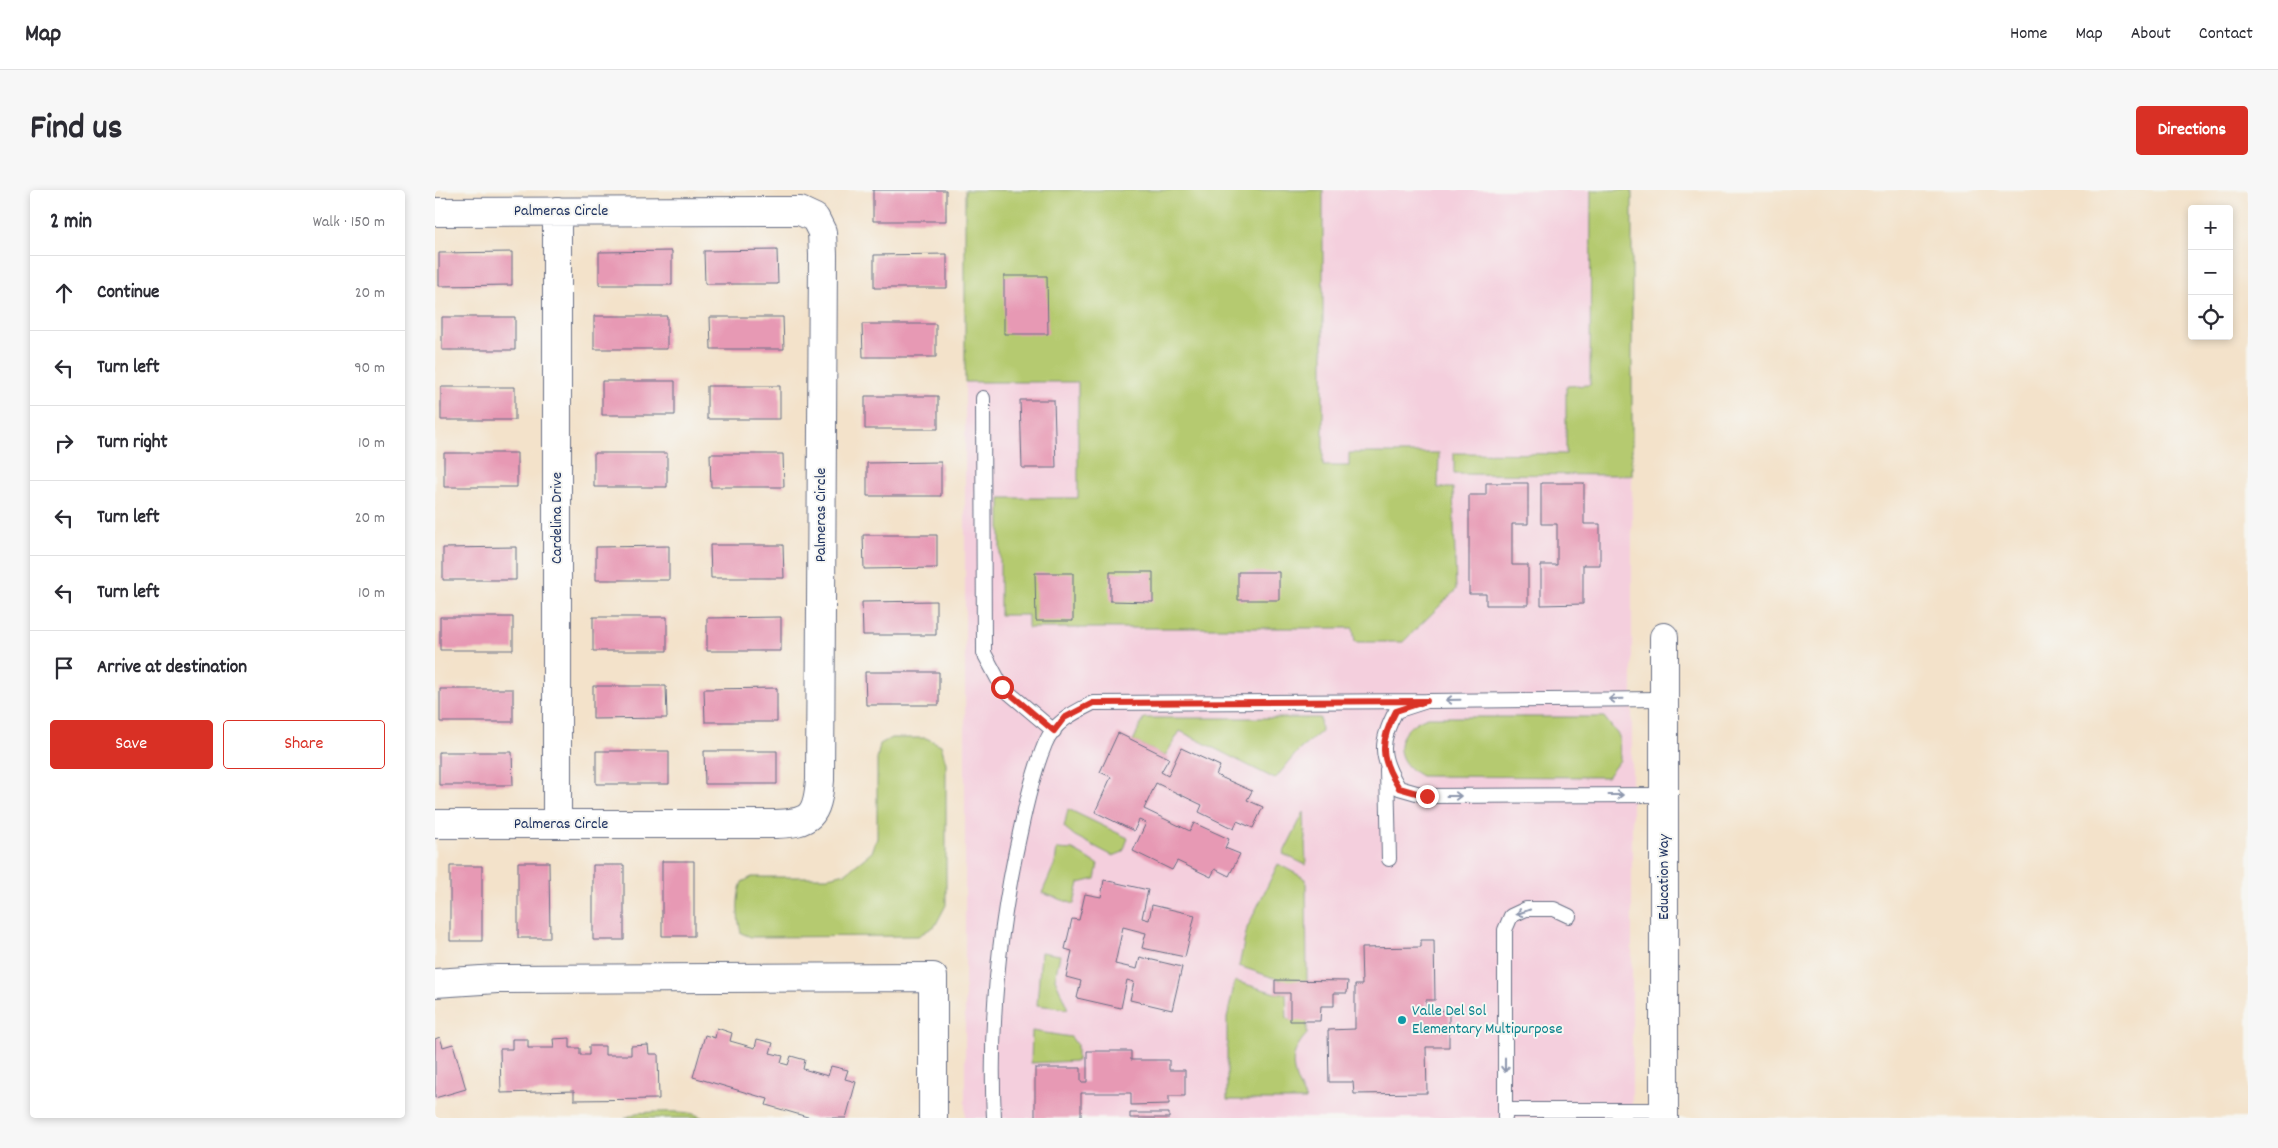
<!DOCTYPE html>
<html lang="en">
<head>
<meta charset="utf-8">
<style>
  body { margin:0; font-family:Dekko,sans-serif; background:#f7f7f7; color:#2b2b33 }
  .controls { position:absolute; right:15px; top:15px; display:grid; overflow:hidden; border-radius:5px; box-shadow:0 2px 8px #0003 }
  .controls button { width:45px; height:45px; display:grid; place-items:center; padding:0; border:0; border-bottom:1px solid #e1e1e2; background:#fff; color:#2b2b33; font:25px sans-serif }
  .stop { position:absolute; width:15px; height:15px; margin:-11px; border:4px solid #d93025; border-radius:50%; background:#fff }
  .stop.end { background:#d93025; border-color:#fff; box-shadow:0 1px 5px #0008 }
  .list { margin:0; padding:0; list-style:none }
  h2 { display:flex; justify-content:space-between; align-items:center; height:65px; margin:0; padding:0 20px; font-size:21px }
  h2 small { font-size:16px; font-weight:400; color:#7c7c81 }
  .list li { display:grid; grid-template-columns:32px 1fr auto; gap:15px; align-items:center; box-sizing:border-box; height:75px; padding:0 20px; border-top:1px solid #e1e1e2 }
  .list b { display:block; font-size:19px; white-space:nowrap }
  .list em { font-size:16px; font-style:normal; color:#7c7c81 }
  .actions { display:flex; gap:10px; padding:15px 20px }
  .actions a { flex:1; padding:11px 0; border:1px solid #d93025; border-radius:5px; text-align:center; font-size:18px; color:#d93025 }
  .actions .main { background:#d93025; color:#fff }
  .icon { flex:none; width:28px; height:28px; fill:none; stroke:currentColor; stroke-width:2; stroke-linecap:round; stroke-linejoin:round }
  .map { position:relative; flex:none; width:1813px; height:928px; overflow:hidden; border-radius:5px }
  header { display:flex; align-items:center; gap:30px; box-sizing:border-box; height:70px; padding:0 25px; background:#fff; border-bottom:1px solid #e1e1e2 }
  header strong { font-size:24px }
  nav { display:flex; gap:28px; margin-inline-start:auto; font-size:18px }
  .intro { display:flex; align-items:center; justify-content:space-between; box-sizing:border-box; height:120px; padding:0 30px }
  h1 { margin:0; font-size:35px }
  .button { padding:12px 22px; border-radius:5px; background:#d93025; color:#fff; font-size:18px; font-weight:700 }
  main { display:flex; gap:30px; padding:0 30px }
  aside { flex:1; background:#fff; border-radius:5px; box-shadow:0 2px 8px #0003 }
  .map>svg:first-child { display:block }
  .built { fill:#f4cfdd }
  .green { fill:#b5ca6f; stroke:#687c66 }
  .building { fill:#e799b4 }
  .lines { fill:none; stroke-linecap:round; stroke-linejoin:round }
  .service-casing { stroke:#676e84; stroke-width:16 }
  .minor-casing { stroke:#676e84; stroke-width:30 }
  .service { stroke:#fff; stroke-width:14 }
  .minor { stroke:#fff; stroke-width:28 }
  .oneway { stroke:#8d97ae }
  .route { stroke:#d93025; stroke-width:6 }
  .culture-dot { fill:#0f9aa8; stroke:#f6f6f2; stroke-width:2 }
  .labels { text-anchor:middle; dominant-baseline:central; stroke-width:4; stroke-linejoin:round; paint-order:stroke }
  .street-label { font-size:16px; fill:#1b2f5e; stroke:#f6f6f2 }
  .culture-label { font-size:16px; fill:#0d838f; stroke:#f6f6f2; text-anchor:start }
</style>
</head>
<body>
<header>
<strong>Map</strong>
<nav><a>Home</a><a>Map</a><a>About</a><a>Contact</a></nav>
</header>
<div class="intro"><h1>Find us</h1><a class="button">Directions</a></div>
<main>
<aside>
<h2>2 min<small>Walk · 150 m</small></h2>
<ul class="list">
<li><svg class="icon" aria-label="ahead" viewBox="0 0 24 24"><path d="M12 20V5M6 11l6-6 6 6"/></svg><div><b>Continue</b></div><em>20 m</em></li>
<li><svg class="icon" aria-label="left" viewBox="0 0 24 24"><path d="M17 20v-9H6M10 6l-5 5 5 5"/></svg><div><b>Turn left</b></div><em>90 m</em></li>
<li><svg class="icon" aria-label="right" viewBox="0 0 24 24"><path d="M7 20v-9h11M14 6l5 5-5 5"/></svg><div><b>Turn right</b></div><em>10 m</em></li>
<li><svg class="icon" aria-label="left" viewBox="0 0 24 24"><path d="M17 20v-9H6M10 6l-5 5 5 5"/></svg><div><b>Turn left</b></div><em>20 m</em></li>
<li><svg class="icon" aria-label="left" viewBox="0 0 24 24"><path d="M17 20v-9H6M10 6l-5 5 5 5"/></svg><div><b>Turn left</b></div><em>10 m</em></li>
<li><svg class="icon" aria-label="arrive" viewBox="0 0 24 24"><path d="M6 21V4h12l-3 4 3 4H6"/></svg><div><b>Arrive at destination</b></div></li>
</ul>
<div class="actions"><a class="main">Save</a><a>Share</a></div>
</aside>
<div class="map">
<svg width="1813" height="928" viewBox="0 0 1813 928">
  <rect width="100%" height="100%" fill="#f6f6f2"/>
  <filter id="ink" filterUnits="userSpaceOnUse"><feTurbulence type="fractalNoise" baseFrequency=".02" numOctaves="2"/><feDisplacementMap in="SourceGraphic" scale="10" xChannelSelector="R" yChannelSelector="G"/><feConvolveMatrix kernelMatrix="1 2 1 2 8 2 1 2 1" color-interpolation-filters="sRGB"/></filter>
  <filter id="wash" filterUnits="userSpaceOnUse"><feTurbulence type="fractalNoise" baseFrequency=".0096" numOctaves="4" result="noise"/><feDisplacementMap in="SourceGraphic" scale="20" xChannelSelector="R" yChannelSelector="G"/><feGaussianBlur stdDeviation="1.12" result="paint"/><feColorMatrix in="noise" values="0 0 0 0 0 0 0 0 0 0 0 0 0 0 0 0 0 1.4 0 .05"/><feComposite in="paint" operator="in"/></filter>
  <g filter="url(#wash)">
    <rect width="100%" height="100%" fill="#f3e2ca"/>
    <path class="built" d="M530,0H1197V928H530Z"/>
    <path class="green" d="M530,0H888V276H914V263H1004L1003,298H1018L1021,400L968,452H920L918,438H593V425H565V308H643V192H530Z
      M1156,0H1197V285L1019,284V263L1131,264V196L1155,195Z
      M993,527H1169L1184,546L1185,570L1172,587L986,586C954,569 960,538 993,527Z
      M709,528H885L886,542L863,561L840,589L745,541L730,566L698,551Z
      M456,548H491L506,555L511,573V715L500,736L483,746L316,747L306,743C302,726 301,708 307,692L317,687H393L411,683L437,662L442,648V569L445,554Z
      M633,619L693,648L688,662L678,666L640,646L629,637Z
      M869,622L871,675L848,664Z
      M622,659L638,660L663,674L660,689L644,693L639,714L607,703L620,673Z
      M843,674L871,689L872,792H851L804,776L812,738Z
      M606,762L625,765L620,789L633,819L602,815Z
      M800,791L840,803H851L852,829H872V844C850,867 858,885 871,910H792V828Z
      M597,841L636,847L642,855V871L596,873Z
      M220,922C235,922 255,920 268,928H190L201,923Z"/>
    <g id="blocks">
      <path class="building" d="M438,0H511V31H438Z
        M342,60L343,94H270L269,61Z
        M237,61V95H164V62Z
        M77,62V95L4,96V63Z
        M512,64V98H439V65Z
        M569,86H612L613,144H569Z
        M159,126H232V159H159Z
        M7,127H80V160H7Z
        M275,127H348L349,159H276Z
        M427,134H501V167H428Z
        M167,191H240V225H167Z
        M272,196H345V229H272Z
        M6,197H80V230H6Z
        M430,206H503V239H430Z
        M585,210H619L621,278H587Z
        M9,263H82V297H9Z
        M159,263H232V297H159Z
        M275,264H348L349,297H276Z
        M506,272V306H432V273Z
        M1051,293H1093V334H1077V375H1093V415H1051V404H1034V305H1051Z
        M1106,293H1149V334H1165V375H1148V414L1106,415V375H1122V334H1106Z
        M428,345H502V378L429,379Z
        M275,355H348L349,388H276Z
        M234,356V390H161V357Z
        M81,357V390H8V358Z
        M675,382H718V412L675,411Z
        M803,382H844V410H803Z
        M600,383H638V431H601Z
        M501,411V445H428L427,412Z
        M5,427H78V460H5Z
        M158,427H232V461H158Z
        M346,427V461H272V428Z
        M430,482H504V515H431Z
        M158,496H231L232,528L158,529Z
        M342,498V532H270L269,499Z
        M5,499H78V532H5Z
        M683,543L734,568L726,582L733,586L746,558L785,576L781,585L817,601L812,610L828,617L818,638L802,631L799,639L764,622L767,615L721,593L709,619L755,641L759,633L794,649L790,658L805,664L794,686L780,679L776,687L742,671L737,680L698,661L711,633L704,630L699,641L660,622L676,587L665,582Z
        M161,561H234V594H161Z
        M269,561H342V594H270Z
        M4,562H77L78,595H4Z
        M227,671H259V746H227Z
        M83,672H114L115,748H83Z
        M158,675H189V750H158Z
        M15,676H47V751H15Z
        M669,690L713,700L707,728L714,730L717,715L760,725L750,767L707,758L711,743L688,737L680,774L702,779L705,767L747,777L737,820L695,810L699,792L692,790L686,818L642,808L646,791L631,787L637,761L630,759L637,729L644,730L650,704L666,707Z
        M986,750H999L1000,810H991V821L1014,820V857H991L992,903L919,904L918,892H894L893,840L920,839V795H927L926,758L986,757Z
        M840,790L913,791L912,803H899V816H886L885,831H855V803H840Z
        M282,838L297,843L295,851L320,858L322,849L338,853L335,863L348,866L346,873L353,875L356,866L370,870L368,879L393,886L396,876L413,880L410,889L421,892L411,928H376L331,915L333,909L258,887L270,845L280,848Z
        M5,847L8,857L18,854L31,899L0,908V849Z
        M135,848V858H145V865H154V856H170V865H196V856L213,855L214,864H223L224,909L139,910V901L66,903L65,859H77V849H93V858H119L118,849Z
        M652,861H696V870H734V880H750V906H734V914L696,915V903H646V928H600V878H646V892H652Z
        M695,923H734V928H695Z"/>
    </g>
  </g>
  <g filter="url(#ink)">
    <use href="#blocks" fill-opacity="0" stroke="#676e84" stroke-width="1"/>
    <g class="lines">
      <g class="service-casing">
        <path id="service" d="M548,208L549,463L567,497L619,541
          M1229,509L992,511L961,521C944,552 945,568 964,598L992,606L1229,605
          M952,579L954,669
          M1070,920H1229
          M559,928C554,832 565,731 586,638C592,610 599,580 610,554C619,532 638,523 658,513L992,511
          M1070,928V740L1076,726L1091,719H1119L1134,726"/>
      </g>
      <g class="minor-casing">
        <path id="minor" d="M122,21V634
          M0,22L365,21L380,28L387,42L388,65L385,590C382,626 376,633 340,634H0
          M1229,447V928
          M0,793L62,789L498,787V928"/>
      </g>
      <use href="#service" class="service"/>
      <use href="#minor" class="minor"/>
    </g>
    <defs><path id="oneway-shaft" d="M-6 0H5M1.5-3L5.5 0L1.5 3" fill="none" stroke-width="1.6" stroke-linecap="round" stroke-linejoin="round" transform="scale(1.25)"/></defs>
    <g class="oneway">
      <use href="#oneway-shaft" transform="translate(1181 509) rotate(179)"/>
      <use href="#oneway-shaft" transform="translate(1018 510) rotate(179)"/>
      <use href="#oneway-shaft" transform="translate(1181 605)"/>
      <use href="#oneway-shaft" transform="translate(1019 606)"/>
      <use href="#oneway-shaft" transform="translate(1088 722) rotate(161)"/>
      <use href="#oneway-shaft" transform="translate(1070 875) rotate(90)"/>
    </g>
  </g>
  <g class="lines" filter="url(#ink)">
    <path class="route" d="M567,497L619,541L629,528L658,513L992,511L961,521C944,552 945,569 964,598L992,606"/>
  </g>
  <circle class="culture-dot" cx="967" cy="830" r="5"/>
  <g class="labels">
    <g class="street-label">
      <text x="126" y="21">Palmeras Circle</text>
      <text transform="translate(386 325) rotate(-90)">Palmeras Circle</text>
      <text transform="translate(122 328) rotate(-90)">Cardelina Drive</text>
      <text x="126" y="634">Palmeras Circle</text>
      <text transform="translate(1229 687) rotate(-90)">Education Way</text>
    </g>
    <g class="culture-label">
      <text x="977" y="821">Valle Del Sol<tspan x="977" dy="18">Elementary Multipurpose</tspan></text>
    </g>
  </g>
</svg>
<div class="controls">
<button>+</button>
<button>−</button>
<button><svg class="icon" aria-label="locate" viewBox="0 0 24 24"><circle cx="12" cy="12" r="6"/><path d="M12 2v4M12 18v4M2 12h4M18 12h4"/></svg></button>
</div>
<div class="stop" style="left:567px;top:497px"></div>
<div class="stop end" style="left:992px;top:606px"></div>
</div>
</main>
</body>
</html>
